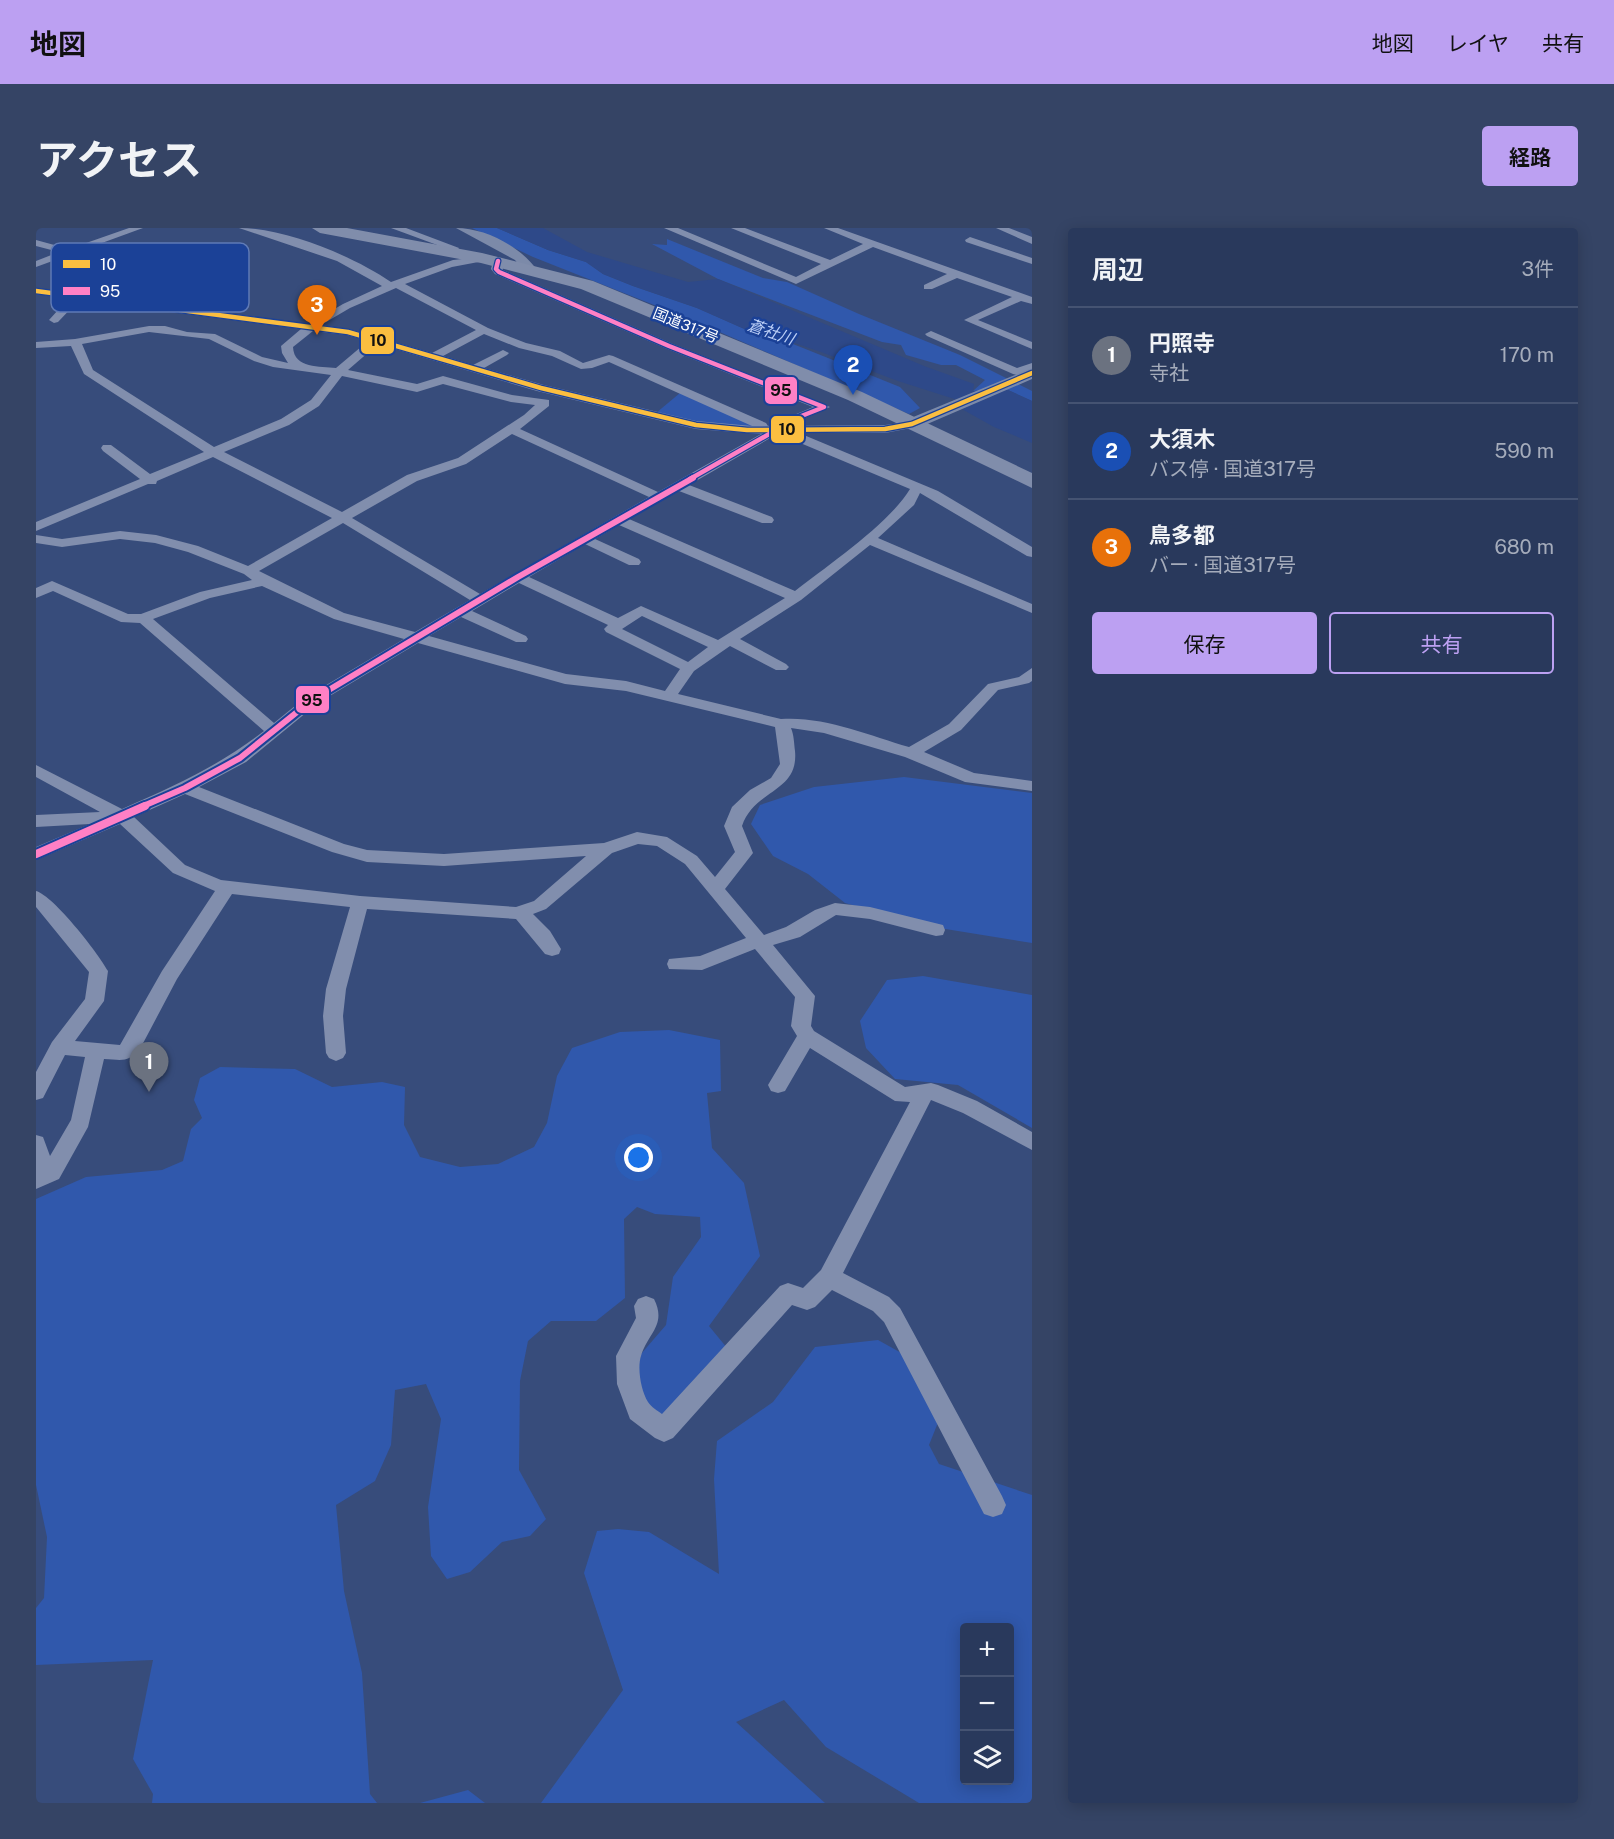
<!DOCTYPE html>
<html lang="ja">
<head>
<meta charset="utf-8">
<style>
  body { margin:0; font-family:"Public Sans","Noto Sans JP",sans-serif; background:#354465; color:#f1f3f6 }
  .controls { position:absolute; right:18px; bottom:18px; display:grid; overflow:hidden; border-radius:6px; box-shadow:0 3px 15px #0003 }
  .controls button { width:54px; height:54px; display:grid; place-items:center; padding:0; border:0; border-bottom:2px solid #455372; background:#29395c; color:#f1f3f6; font:30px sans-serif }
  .you { position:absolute; left:603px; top:930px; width:21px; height:21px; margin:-15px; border:4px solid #fff; border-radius:50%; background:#1a73e8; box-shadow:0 0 0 9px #1a73e833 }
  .badge { display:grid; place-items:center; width:39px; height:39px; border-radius:50%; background:#bca0f2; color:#fff; font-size:20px; font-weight:700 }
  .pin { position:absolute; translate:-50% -50px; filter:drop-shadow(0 2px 3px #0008) }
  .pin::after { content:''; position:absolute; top:32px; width:21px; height:18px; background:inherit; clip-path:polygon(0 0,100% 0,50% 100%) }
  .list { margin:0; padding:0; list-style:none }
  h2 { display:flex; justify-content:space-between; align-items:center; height:78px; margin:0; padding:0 24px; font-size:26px }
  h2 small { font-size:20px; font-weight:400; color:#a5acbb }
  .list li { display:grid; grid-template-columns:39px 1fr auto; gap:18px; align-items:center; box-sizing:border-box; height:96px; padding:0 24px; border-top:2px solid #455372 }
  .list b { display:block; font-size:22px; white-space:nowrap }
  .list p { margin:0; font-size:20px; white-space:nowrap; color:#a5acbb }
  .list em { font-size:20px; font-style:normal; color:#a5acbb }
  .actions { display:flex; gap:12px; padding:18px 24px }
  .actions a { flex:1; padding:14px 0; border:2px solid #bca0f2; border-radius:6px; text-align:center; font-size:21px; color:#bca0f2 }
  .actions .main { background:#bca0f2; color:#111 }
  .icon { flex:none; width:33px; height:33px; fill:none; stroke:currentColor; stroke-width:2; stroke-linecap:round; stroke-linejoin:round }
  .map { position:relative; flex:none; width:996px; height:1575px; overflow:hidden; border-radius:6px }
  header { display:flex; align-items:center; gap:36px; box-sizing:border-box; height:84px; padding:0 30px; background:#bca0f2; color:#111 }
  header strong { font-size:28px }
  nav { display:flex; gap:33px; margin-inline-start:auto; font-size:21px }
  .intro { display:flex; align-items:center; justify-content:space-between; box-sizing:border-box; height:144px; padding:0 36px }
  h1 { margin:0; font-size:42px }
  .button { padding:15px 27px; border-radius:6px; background:#bca0f2; color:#111; font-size:21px; font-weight:700 }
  main { display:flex; gap:36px; padding:0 36px }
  aside { flex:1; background:#29395c; border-radius:6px; box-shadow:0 3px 15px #0003 }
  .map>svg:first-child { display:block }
  .green { fill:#3058ac; fill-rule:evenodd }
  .water { fill:#2e4989 }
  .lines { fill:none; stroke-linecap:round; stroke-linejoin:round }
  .street { fill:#818ead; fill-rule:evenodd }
  .secondary { fill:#7c8aa9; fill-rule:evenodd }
  .highway { fill:#808dab; fill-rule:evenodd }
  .bus-1-casing { stroke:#1b4197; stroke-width:7 }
  .bus-2-far2-casing { stroke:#1b4197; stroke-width:7 }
  .bus-2-far1-casing { stroke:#1b4197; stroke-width:10 }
  .bus-2-casing { stroke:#1b4197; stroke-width:12 }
  .bus-1 { stroke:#fbbe40; stroke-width:4.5 }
  .bus-2-far2 { stroke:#ff80c5; stroke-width:4.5 }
  .bus-2-far1 { stroke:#ff80c5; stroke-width:6 }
  .bus-2 { stroke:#ff80c5; stroke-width:8 }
  .labels { text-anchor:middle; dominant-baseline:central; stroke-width:5; stroke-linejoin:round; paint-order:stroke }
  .far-street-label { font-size:15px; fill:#fff; stroke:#1b4197 }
  .far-water-label { font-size:16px; font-style:italic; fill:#bbcff7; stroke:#1b4197 }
  .key { fill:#1b4197; stroke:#5f7ab6; stroke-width:1.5 }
  .key-label { font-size:16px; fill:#fff }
  .line-badge { stroke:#1b4197; stroke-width:2 }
  .pale-badge-label { font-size:16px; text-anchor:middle; font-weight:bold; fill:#111 }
</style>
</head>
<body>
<header>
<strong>地図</strong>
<nav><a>地図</a><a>レイヤ</a><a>共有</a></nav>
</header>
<div class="intro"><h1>アクセス</h1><a class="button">経路</a></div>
<main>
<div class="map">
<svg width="996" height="1575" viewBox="0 0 996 1575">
  <rect width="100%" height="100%" fill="#374c7b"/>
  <path class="green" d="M436,0H461L512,22L550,34L567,46L597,58L661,80L713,103L732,106L787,128L864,159L884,180L873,186L656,92L497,29Z
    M631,11L727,50L751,54L823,86L924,127L996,163V173L972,162L937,163L949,152L920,137H905L870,127L865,117L846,114L682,51L616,16L631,17Z
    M644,165L725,199L648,194L620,185Z
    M868,549L996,565V715L891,698L809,675L772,646L737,628L715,596L724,577L778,559Z
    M887,748L996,767V900L922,857L859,851L830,820L824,793L851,752Z
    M633,802L684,812L685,863L671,865L676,920L708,955L724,1028L673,1098L696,1126L630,1196L607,1181L598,1154L605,1126L630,1097L637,1049L665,1009L664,989L619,986L601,979L588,991L589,1070L560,1093H515L492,1113L484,1153L483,1242L510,1291L494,1308L466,1314L434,1344L411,1351L395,1328L392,1279L405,1191L390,1156L359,1162L355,1217L339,1253L300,1277L308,1363L326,1445L334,1566L341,1575H116L117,1566L97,1531L117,1432L0,1437V1380L8,1370L11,1309L0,1257V971L50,949L126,942L147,933L155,901L166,890L158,872L164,850L184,839L259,841L296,859L346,854L369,859L368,897L384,929L424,939L462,936L498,919L511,895L521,848L536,820L584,804Z
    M842,1112L869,1127L903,1192L893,1217L903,1236L996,1267V1575H883L790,1519L748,1472L700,1494L789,1575H505L587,1462L548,1345L561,1303L582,1301L613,1304L683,1346L678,1251L681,1213L737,1174L779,1119ZM928,1400H974V1552H928Z
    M432,1562L449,1575H384Z"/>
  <path class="water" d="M461,0H507L551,24L652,54L682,51L888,138L938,156L937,163L972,162L996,173V215L958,199L924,180L931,175L862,153L785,124L732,106L713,103L661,80L597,58L567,46L550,34L512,22Z"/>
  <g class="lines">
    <path class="street" d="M93,0H107L0,39V33L23,24L0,18V12L33,21Z
      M203,0C249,0 317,28 355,54L417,32L453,28V32L416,39L369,56L452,100L490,115L524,123L547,135L573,127L577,128L730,195L732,198L777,179L629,120L459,46L455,41L457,33L466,31L467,42L637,116L794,179L751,198L849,197L880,193V199L849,205H763L902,263L996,319V329L991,328L884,265L878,277L842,310L996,376V385L834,317L765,372L704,411L750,436L753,439L750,442H740L694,418L658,443L642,466L745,491C788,488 832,507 873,519L913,496L952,456L983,449L996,440V453L993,455L962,462L925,502L888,524L938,545L996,553V563L929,554L869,529L788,505L755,500C758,507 758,515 759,523C763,565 718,561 706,598L717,625L689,661L728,707L750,699L779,682L799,675L834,679L907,697L909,702L907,707L900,708L834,691L800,687L764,709L737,717L779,768L775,798L778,803L869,859L895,855L902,857L941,873L996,904V922L927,885L895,872L807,1045L853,1069L864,1080L966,1268L970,1277L966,1286L957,1289L948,1286L848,1094L837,1083L796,1062L779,1079L771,1082L756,1077L637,1210L628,1214L619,1210L594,1191L581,1156L580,1128L600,1090L598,1078L602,1071L610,1068L618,1071C631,1097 612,1105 605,1128C601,1140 605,1163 612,1174C615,1179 622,1183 626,1186L744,1058L752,1055L767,1060L785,1042L874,874L859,873L774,820L749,863L742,865L735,863L732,857L761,808L755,798L759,769L719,721L666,742L633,741L631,736L633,731L664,728L710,710L649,636L621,618L602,616L576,625L510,681L497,686L514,703L525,721L523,726L516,728L509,726L480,691L331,681L310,761L307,788L310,825L307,830L300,833L293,830L290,825L287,788L290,761L314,679L196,666L141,751L104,821C92,835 86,832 68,831L52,899L23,951L0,961V907L7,909L14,928L35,892L49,829L29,827L7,870L0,872V844L16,814L49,771L53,744L0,679V663C18,668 62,725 72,743L68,773L39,813L84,817L126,743L179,663L137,645L84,596L0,632V619L54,596L0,599V587L64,584L0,549V537L86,581C138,558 183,538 228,503L104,395L85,394L17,363L0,370V360L16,353L92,386H105L164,364L216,352L208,346L152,324L119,315L84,311L26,319L0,315V307L26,311L84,303L120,307L162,318L212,338L296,290L177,229L121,253L120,256H112L0,303V294L104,251L67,223L65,220L67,217H75L114,246L168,224L48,146L35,118L0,120V114L39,111L113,98H129L151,104L179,106L226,129L252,135L246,125L245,118L265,101L43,72L22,94L18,95L13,92L33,70L0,66V60L21,63L65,27L69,28V32L32,64L273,96L307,76L346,58L301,33ZM360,60L440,102L396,125L316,102L285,97L314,80ZM277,103L311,107L332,113L300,140C284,138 258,141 257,119ZM113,104L173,111L218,133L237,139L295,147L275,172L245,191L178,219L57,142L46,116ZM448,106L483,120L516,128L545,141L556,140L573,134L716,198L660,193L508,157L448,140L471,127L473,125L467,122L437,137L407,128ZM342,116L501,163L660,201L725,206L622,264L484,201L513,178V172L476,167L407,148L381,156L312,142ZM306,148L381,164L407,156L475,174L499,177L488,187L422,230L371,247L306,284L188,224L253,197L283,178ZM743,205H748L750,209L874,261C854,295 791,338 759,363L593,291L643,263L726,295H736L738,292L736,289L653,257ZM476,206L613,269L444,366L316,290L381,253L430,236ZM307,295L434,372L379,404L308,385L223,343ZM583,297L749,370L682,412L605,378L582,390L493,349L549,316L593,337H603L605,334L603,331L559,311ZM483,355L572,397L568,401L570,404L644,441L629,463L590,453L530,446L393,408L425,389L480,414H490L492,411L490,408L436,383ZM226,358L298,391L368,411L270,469L238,495L117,391L174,370ZM606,388L672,419L652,434L586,401ZM382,415L529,456L590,463L739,499L744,536L735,550L714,562L696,579L688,598L699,624L679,649L661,628L631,609L601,604L568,615L408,626L331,622L308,616L163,559L210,534L282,475ZM149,566L296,624L331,634L408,638L550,628L498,673L480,679L324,668L185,652L149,637L98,589Z
      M355,0H370L423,20L418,27H410L409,25L412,21Z
      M628,0H642L760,49L785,36L695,0H709L794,32L827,16L788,0H802L996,69V76L985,73L942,92L996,114V121L928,92L976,69L921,50L896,61H888V57L911,46L837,19L760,56Z
      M960,0H973L996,9V16Z
      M934,9L996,30V36L930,14L929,12Z
      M76,59L127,60L172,69L177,72L172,75L127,66L72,64V60Z
      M895,103L981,140L996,135V142L981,147L977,146L891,108L889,106Z"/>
    <path class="secondary" d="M420,0C449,0 484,18 501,42L499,45H489L479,32Z
      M996,140V151L882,200H870L868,196L870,192Z"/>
    <path class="highway" d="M276,0H311L446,25L557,53L826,164L996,245V260L812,172L545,61L445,35L284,5Z"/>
    <g class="bus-1-casing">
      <path id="bus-1" d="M0,63L312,104L505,160L660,197L711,202L849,201L876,196L996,145"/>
    </g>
    <g class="bus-2-far2-casing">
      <path id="bus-2-far2" d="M462,33L460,41L463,44L633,118L788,179L743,197L742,201L654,251"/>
    </g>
    <g class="bus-2-far1-casing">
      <path id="bus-2-far1" d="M105,579L149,560L204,530L276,472L482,349L657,250"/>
    </g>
    <g class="bus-2-casing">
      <path id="bus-2" d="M0,626L109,578"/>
    </g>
    <use href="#bus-1" class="bus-1"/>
    <use href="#bus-2-far2" class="bus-2-far2"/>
    <use href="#bus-2-far1" class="bus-2-far1"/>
    <use href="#bus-2" class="bus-2"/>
  </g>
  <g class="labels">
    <g class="far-street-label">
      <text transform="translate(650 97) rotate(22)">国道317号</text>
    </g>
    <g class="far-water-label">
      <text transform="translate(735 104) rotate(19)">蒼社川</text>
    </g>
  </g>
  <rect x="15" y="15" width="198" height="69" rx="9" class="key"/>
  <rect x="27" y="32" width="27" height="8" fill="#fbbe40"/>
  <rect x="27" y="59" width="27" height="8" fill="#ff80c5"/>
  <g class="key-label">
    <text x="64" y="42">10</text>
    <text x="64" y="69">95</text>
  </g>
  <g class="line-badge">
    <rect x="324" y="98" width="35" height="29" rx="6" fill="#fbbe40"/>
    <rect x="728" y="148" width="34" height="29" rx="6" fill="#ff80c5"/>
    <rect x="734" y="187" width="35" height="29" rx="6" fill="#fbbe40"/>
    <rect x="259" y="457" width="35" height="29" rx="6" fill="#ff80c5"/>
  </g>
  <g class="pale-badge-label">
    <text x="342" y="118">10</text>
    <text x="745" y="168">95</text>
    <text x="751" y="207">10</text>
    <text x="276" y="478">95</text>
  </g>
</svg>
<div class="controls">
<button>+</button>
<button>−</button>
<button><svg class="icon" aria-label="layers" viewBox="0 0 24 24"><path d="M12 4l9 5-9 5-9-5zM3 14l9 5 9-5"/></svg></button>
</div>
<div class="you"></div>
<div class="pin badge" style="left:113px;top:864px;background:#6b7280">1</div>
<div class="pin badge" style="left:817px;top:167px;background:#1a4fb4">2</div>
<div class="pin badge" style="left:281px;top:107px;background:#e8710a">3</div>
</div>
<aside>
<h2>周辺<small>3件</small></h2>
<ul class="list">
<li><span class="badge" style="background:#6b7280">1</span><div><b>円照寺</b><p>寺社</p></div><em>170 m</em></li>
<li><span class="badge" style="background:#1a4fb4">2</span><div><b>大須木</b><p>バス停 · 国道317号</p></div><em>590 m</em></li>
<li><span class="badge" style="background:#e8710a">3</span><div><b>鳥多都</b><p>バー · 国道317号</p></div><em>680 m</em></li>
</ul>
<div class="actions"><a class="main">保存</a><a>共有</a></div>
</aside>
</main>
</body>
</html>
